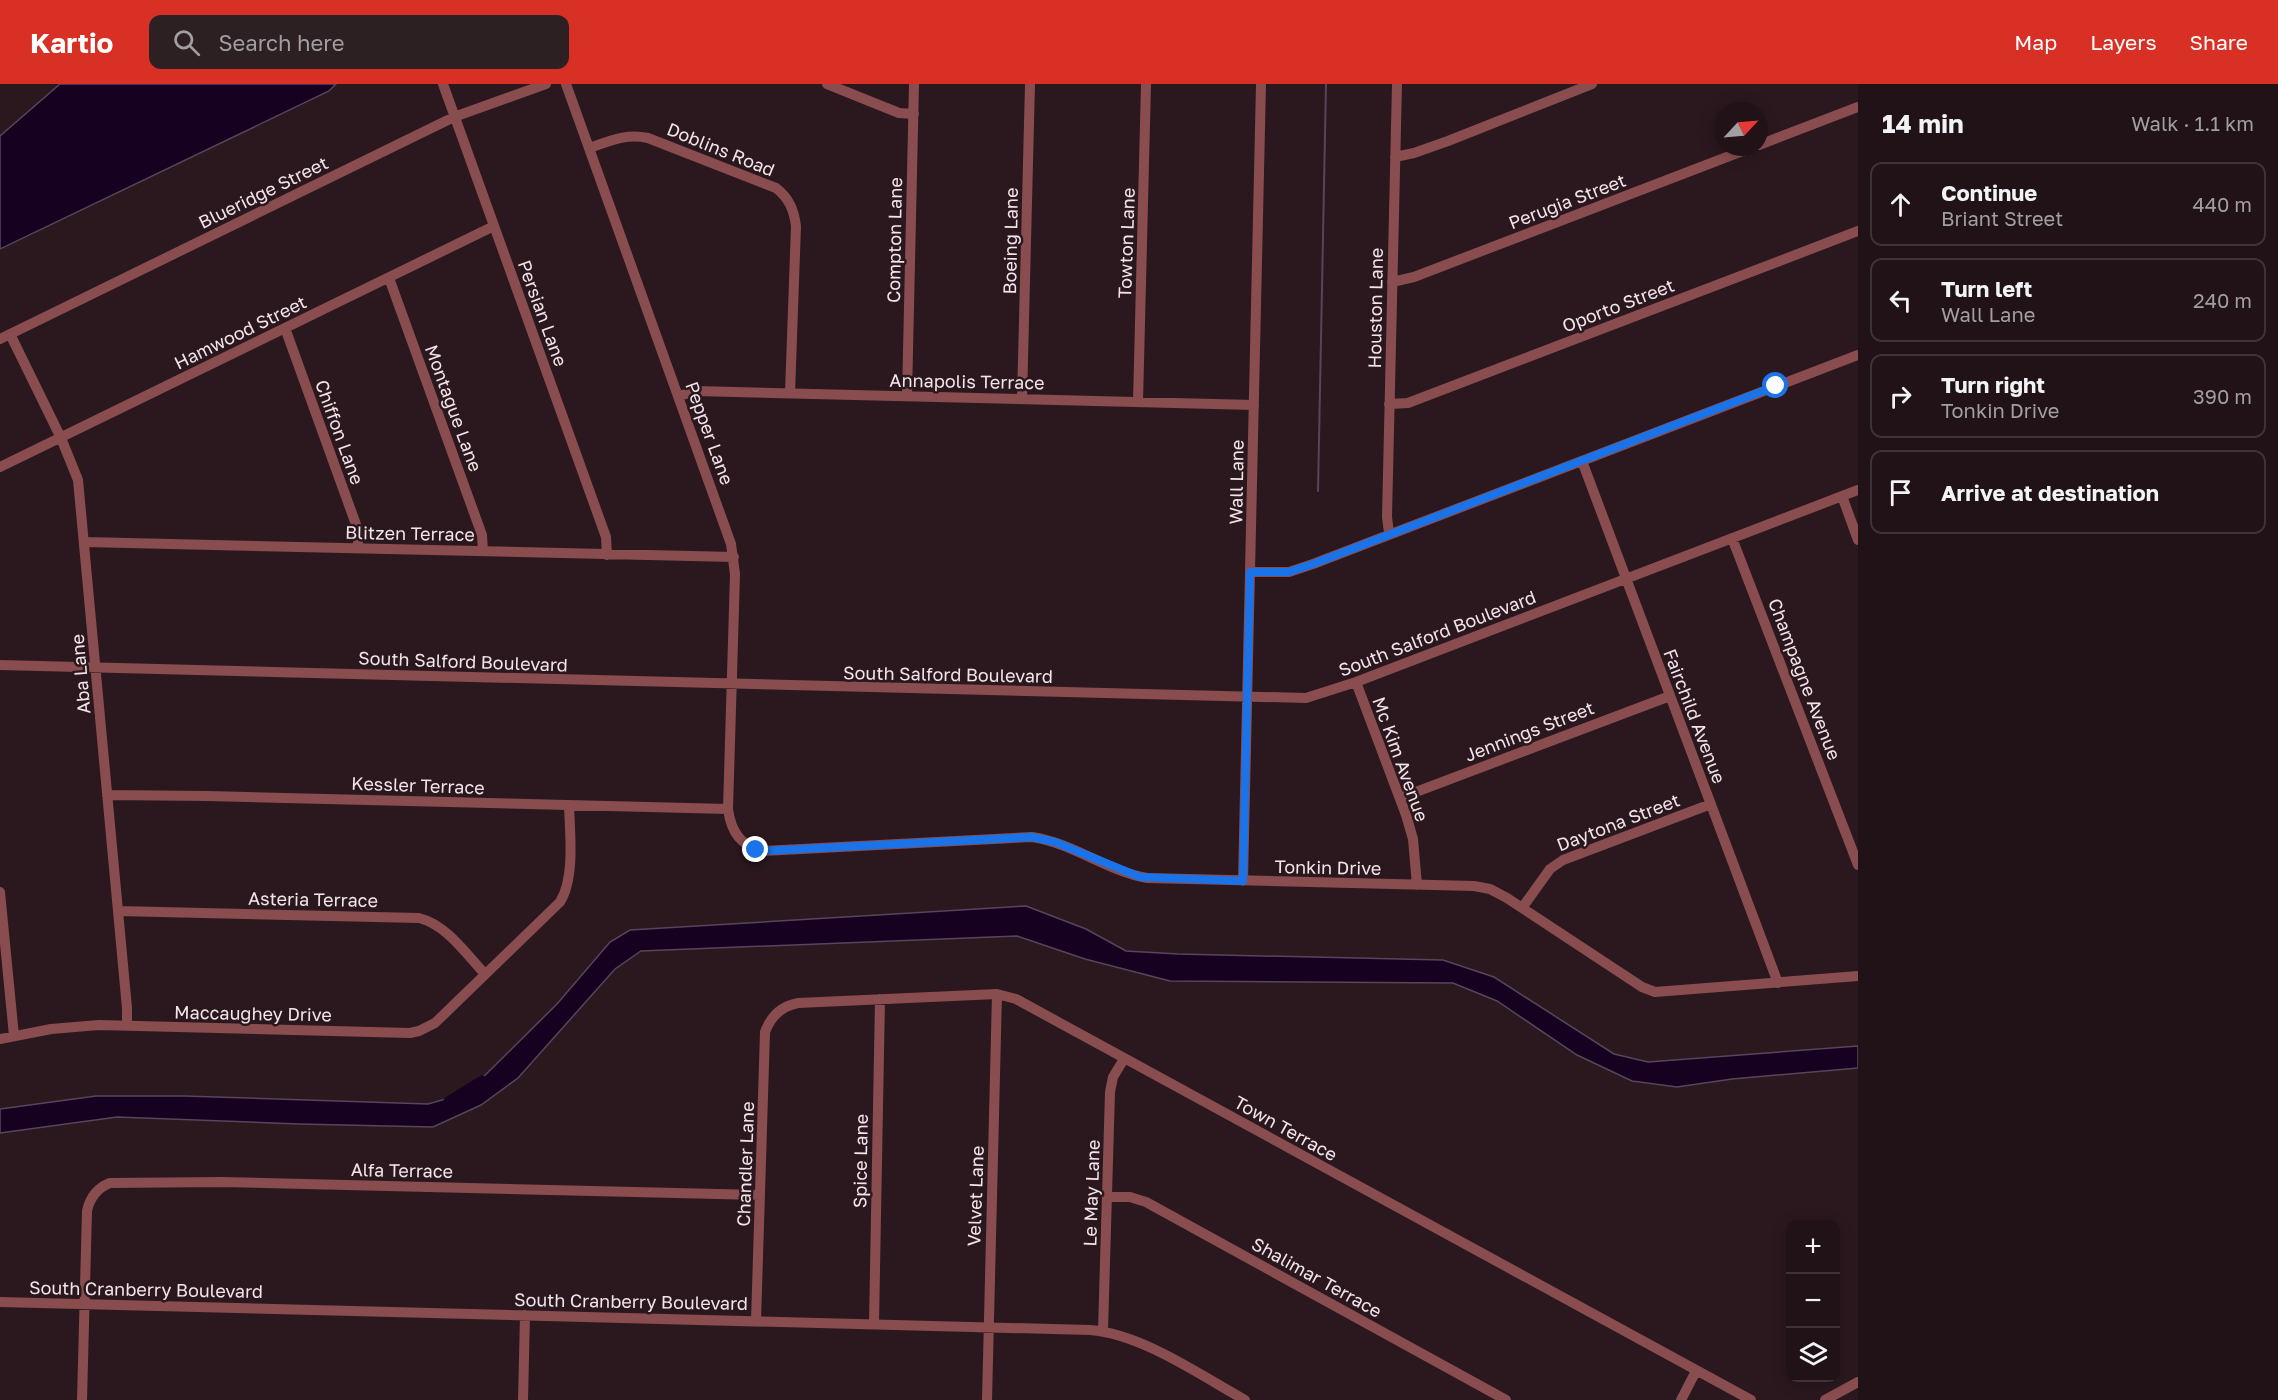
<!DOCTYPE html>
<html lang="en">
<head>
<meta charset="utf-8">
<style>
  body { margin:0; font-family:"Golos Text",sans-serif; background:#2d2023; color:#f1f3f6 }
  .controls { position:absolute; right:18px; bottom:18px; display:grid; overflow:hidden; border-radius:12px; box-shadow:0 3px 15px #0003 }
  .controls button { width:54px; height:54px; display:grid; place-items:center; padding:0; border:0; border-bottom:2px solid #3d3235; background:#201216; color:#f1f3f6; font:30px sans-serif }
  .compass { position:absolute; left:1714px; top:18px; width:54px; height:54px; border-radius:50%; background:#201216; box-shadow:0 3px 15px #0003; rotate:64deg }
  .stop { position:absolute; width:18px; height:18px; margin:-14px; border:4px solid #1a73e8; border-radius:50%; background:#fff }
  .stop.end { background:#1a73e8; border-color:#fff; box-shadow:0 2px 6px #0008 }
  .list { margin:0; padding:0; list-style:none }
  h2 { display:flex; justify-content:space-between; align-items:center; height:78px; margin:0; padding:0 24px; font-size:26px }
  h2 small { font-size:20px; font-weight:400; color:#a29ea1 }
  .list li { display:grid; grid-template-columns:39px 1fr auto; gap:18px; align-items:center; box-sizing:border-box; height:84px; margin:0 12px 12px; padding:0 12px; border:2px solid #3d3235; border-radius:12px }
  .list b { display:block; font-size:22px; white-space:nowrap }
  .list p { margin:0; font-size:20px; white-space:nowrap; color:#a29ea1 }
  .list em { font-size:20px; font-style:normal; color:#a29ea1 }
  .icon { flex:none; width:33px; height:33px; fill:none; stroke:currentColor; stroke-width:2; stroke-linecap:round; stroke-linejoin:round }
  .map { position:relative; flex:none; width:1858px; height:1316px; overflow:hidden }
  header { display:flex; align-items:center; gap:36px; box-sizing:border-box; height:84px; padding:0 30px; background:#d93025; color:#fff }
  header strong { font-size:28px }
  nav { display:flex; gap:33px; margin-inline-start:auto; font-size:21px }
  .search { width:420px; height:54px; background:#2d2023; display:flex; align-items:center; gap:15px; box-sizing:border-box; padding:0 21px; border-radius:12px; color:#a29ea1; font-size:22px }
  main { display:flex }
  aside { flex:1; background:#201216 }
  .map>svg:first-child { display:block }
  .water { fill:#160120; stroke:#58455c; stroke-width:1.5 }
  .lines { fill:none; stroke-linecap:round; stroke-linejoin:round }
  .stream { stroke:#58455c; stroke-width:2 }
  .canal { stroke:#160120; stroke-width:9 }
  .minor { stroke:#894d4f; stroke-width:10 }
  .route { stroke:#1a73e8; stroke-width:8 }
  .labels { text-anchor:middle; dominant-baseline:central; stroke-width:5; stroke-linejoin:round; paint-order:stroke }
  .street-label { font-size:18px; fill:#f2e5e9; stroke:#2a181e }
</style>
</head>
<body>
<header>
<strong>Kartio</strong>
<div class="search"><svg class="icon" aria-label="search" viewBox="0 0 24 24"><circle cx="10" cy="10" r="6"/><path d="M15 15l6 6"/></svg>Search here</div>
<nav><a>Map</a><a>Layers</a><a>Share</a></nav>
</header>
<main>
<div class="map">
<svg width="1858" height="1316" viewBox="0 0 1858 1316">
  <rect width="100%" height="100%" fill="#2a181e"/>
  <path class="water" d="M60,0H336L329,7L0,165V52Z
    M1026,822L1086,845L1126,867L1178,870L1443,876L1494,893L1614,970L1648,978L1858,962V984L1732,995L1677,1003L1632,997L1577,971L1497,917L1453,899L1170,897L1085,875L1017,852L641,867L615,885L518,994L481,1021L433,1043L299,1040L117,1033L0,1049V1025L96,1012H184L428,1020L467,1009L557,920L610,858L630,846Z"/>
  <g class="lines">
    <path class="stream" d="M1318,407L1326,0"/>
    <path class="canal" d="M448,1017L482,996"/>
    <path class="minor" d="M443,0L606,453L607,471
      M566,0L731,460L735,490L728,725C731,747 740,762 763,767L1032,753C1073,759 1107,787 1147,794L1474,802L1490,805L1507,814L1642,903L1655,908L1858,892
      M827,0L899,29L914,30
      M1759,61L1858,23
      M589,64C610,57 626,49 648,54L776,104C789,114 794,126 796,142L790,309
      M1395,73L1414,69L1448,57L1592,0
      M389,194L482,451L483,467
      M1392,198L1414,193L1753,63
      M285,244L358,446V464
      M10,250L61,354L78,396L127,924V942
      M0,255L454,33L546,0
      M679,312L696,307L1254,321
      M907,312L914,0
      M1022,315L1030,0
      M1138,318L1146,0
      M1389,320L1408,319L1858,147
      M1582,377L1778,899
      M0,383L494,142
      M1842,412L1858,456
      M1389,449L1387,433L1397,0
      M1732,454L1858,781
      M85,458L734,473
      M1250,488H1289L1313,480L1858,271
      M0,581L1306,614L1356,598L1858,406
      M1356,598L1406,731L1413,755L1417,801
      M107,711L208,712L728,725
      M1400,714L1670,612
      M1243,797L1261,0
      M0,808L14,952
      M1522,824L1550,785L1563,776L1711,720
      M118,827L419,834C447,841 466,870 485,890
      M0,955L51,945L99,941L410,949L419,947L435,939L560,818C575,794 570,750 569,722
      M1108,1113H1130L1146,1118L1506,1316
      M0,1218L1090,1246C1142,1250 1200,1291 1245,1316
      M756,1237L765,948C771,932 782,922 798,919L997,910L1016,915L1751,1316
      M874,1240L880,915
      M1103,1247L1110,1008L1113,993L1124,975
      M82,1316L87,1127C90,1113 97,1104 110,1099L221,1098L760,1111
      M523,1316L525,1231
      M987,1316L997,910
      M1681,1316L1696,1287
      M1825,1316L1858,1298"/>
  </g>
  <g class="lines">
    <path class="route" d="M756,766L763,767L1032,753L1055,758L1140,793L1243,797L1250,488H1289L1313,480L1776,302"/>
  </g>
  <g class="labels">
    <g class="street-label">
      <text transform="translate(721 65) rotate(22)">Doblins Road</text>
      <text transform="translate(263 108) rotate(-26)">Blueridge Street</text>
      <text transform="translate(1567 117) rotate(-21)">Perugia Street</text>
      <text transform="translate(894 156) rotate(-89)">Compton Lane</text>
      <text transform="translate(1010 157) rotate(-89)">Boeing Lane</text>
      <text transform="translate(1126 159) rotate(-88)">Towton Lane</text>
      <text transform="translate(1618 221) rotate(-21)">Oporto Street</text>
      <text transform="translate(1375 224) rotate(-89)">Houston Lane</text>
      <text transform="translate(543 229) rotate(70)">Persian Lane</text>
      <text transform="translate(240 248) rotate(-26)">Hamwood Street</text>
      <text transform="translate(967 297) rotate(1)">Annapolis Terrace</text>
      <text transform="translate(454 324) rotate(70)">Montague Lane</text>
      <text transform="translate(340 348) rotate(70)">Chiffon Lane</text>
      <text transform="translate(710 349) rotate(70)">Pepper Lane</text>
      <text transform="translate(1236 398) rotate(-89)">Wall Lane</text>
      <text transform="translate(410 449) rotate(1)">Blitzen Terrace</text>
      <text transform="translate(1437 549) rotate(-21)">South Salford Boulevard</text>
      <text transform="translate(463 577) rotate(2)">South Salford Boulevard</text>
      <text transform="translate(80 590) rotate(-95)">Aba Lane</text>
      <text transform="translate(948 590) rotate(1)">South Salford Boulevard</text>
      <text transform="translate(1805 595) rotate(69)">Champagne Avenue</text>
      <text transform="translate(1695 632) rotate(69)">Fairchild Avenue</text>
      <text transform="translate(1529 647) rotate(-21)">Jennings Street</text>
      <text transform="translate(1401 675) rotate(70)">Mc Kim Avenue</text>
      <text transform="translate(418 701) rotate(2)">Kessler Terrace</text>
      <text transform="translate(1618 738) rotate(-21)">Daytona Street</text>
      <text transform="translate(1328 783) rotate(1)">Tonkin Drive</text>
      <text transform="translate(313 815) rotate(1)">Asteria Terrace</text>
      <text transform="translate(253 929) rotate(1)">Maccaughey Drive</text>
      <text transform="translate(1286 1044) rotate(29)">Town Terrace</text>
      <text transform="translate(860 1077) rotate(-89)">Spice Lane</text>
      <text transform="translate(745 1080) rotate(-88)">Chandler Lane</text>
      <text transform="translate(402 1086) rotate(1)">Alfa Terrace</text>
      <text transform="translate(1091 1109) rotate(-88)">Le May Lane</text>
      <text transform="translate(975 1112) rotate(-88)">Velvet Lane</text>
      <text transform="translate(1317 1193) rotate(29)">Shalimar Terrace</text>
      <text transform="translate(146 1205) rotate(1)">South Cranberry Boulevard</text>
      <text transform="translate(631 1217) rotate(1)">South Cranberry Boulevard</text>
    </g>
  </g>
</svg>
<div class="controls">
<button>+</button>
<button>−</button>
<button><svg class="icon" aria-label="layers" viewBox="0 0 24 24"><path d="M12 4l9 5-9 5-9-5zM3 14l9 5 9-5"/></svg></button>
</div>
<svg class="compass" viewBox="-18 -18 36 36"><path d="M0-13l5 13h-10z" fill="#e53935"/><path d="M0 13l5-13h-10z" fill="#a29ea1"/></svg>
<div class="stop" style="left:1776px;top:302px"></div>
<div class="stop end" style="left:756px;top:766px"></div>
</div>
<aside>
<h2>14 min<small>Walk · 1.1 km</small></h2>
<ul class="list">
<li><svg class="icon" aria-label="ahead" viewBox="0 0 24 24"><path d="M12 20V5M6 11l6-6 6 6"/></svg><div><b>Continue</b><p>Briant Street</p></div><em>440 m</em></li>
<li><svg class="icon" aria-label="left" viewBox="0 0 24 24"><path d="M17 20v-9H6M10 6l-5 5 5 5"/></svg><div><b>Turn left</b><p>Wall Lane</p></div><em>240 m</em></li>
<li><svg class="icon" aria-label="right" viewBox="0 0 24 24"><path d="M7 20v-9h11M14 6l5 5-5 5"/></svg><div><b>Turn right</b><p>Tonkin Drive</p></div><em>390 m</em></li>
<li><svg class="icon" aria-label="arrive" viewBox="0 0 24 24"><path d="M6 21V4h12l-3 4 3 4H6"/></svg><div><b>Arrive at destination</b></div></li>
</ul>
</aside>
</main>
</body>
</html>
